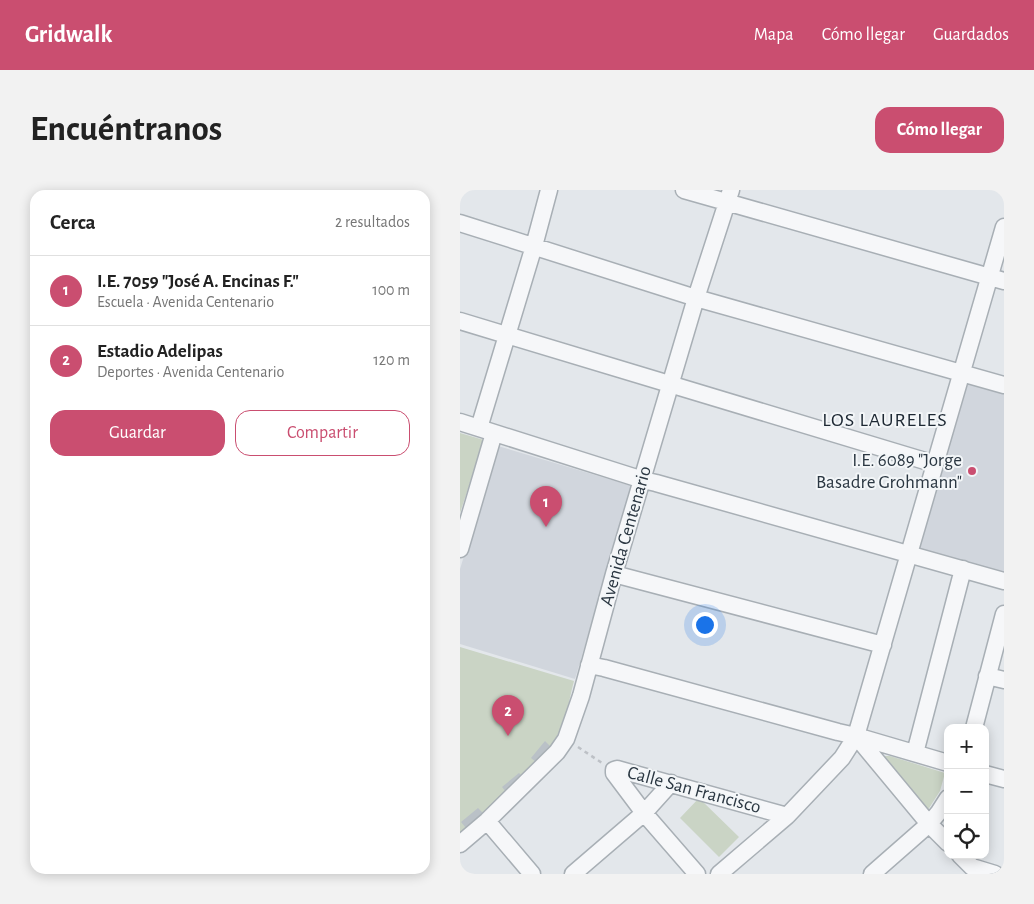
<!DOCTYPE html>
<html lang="es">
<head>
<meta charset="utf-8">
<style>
  body { margin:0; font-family:"Alegreya Sans",sans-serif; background:#f2f2f2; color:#222 }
  .controls { position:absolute; right:15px; bottom:15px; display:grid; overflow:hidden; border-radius:10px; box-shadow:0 2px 12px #0003 }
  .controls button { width:45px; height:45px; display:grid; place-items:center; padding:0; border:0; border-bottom:1px solid #e0e0e0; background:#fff; color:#222; font:25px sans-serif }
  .you { position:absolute; left:244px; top:434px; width:18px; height:18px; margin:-12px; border:4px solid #fff; border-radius:50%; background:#1a73e8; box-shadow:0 0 0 8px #1a73e833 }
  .badge { display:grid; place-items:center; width:32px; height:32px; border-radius:50%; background:#ca4e70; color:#fff; font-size:16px; font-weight:700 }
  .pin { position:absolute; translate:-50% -41px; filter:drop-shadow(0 1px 2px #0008) }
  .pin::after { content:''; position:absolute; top:26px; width:18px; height:15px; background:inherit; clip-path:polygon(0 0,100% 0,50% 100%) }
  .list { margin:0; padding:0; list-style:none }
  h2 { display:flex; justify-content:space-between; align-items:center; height:65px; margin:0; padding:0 20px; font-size:21px }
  h2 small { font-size:16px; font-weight:400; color:#767676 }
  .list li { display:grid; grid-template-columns:32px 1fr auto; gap:15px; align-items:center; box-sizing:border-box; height:70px; padding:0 20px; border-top:1px solid #e0e0e0 }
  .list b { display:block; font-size:19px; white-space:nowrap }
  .list p { margin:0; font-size:16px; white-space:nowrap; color:#767676 }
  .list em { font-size:16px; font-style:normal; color:#767676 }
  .actions { display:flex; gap:10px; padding:15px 20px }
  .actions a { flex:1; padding:11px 0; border:1px solid #ca4e70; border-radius:15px; text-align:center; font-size:18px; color:#ca4e70 }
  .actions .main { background:#ca4e70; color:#fff }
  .icon { flex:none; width:28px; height:28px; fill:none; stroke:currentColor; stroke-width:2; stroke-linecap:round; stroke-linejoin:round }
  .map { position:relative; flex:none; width:544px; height:684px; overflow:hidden; border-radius:15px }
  header { display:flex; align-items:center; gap:30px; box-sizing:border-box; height:70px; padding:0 25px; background:#ca4e70; color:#fff }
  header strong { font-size:24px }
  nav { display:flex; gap:28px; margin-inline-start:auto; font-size:18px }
  .intro { display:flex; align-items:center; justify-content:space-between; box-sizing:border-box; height:120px; padding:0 30px }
  h1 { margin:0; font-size:35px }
  .button { padding:12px 22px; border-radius:15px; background:#ca4e70; color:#fff; font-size:18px; font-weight:700 }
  main { display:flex; gap:30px; padding:0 30px }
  aside { flex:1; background:#fff; border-radius:15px; box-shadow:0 2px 12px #0003 }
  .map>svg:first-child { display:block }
  .built { fill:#d1d6dd }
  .green { fill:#cad4c5 }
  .building { fill:#bac1c7 }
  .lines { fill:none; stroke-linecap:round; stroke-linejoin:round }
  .minor-casing { stroke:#a8afb5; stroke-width:19 }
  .path { stroke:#bdc1c6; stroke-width:2.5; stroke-dasharray:4 4; stroke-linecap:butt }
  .minor { stroke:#f6f7f9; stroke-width:16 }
  .poi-dot { fill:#ca4e70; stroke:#f3f6f8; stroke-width:2 }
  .labels { text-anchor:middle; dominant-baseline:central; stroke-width:4; stroke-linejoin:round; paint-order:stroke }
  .poi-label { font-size:19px; fill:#2b3742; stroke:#f3f6f8; text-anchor:end }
  .street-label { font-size:19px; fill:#2b3742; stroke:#f3f6f8 }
  .neighbourhood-label { font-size:20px; letter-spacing:1px; fill:#1d2833; stroke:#f3f6f8 }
</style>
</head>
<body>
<header>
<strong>Gridwalk</strong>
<nav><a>Mapa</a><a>Cómo llegar</a><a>Guardados</a></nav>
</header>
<div class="intro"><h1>Encuéntranos</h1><a class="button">Cómo llegar</a></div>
<main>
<aside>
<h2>Cerca<small>2 resultados</small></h2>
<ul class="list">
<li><span class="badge">1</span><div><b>I.E. 7059 &quot;José A. Encinas F.&quot;</b><p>Escuela · Avenida Centenario</p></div><em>100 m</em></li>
<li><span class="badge">2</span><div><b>Estadio Adelipas</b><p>Deportes · Avenida Centenario</p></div><em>120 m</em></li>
</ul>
<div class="actions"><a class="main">Guardar</a><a>Compartir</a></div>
</aside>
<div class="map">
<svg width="544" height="684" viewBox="0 0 544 684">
  <rect width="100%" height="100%" fill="#e3e7eb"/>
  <path class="built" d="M508,189L544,200V387L455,362Z
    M38,256L172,296L115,489L0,454V379Z"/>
  <path class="green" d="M0,243L24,250L0,323Z
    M0,457L114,491C110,505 108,522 102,536C81,582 37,613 0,645Z
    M421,566H430L485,583L480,601L466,623Z
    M239,608L279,647L259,667L220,628Z"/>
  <path class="building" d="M85,551L90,556L76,572L71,568Z
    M59,583L64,588L47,603L42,597Z
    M18,618L23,623L6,638L1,632Z"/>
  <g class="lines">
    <g class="minor-casing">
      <path id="minor" d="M224,0L544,91
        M0,33L236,108L544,195
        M0,131L475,274
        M0,232L183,290L196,293L544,391
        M19,238L74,56L89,0
        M0,359L34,243
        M154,384L423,455
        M129,475L144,478L378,542L396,546L488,573
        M527,486L544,490
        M514,538L544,424
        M396,546L469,634L488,653
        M455,563L503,379
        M525,584L544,589
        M27,631L72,684
        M0,654L27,631L97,562L106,549L121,506L154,384L236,108L271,0
        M500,665L512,677L535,684
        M113,684L184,623L211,593
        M237,684L184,623L154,583V580L157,579L327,626
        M259,684L327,626L382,568L396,546L544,37
        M412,684L469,634L479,622L488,608"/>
    </g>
    <path class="path" d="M118,557L142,573"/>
    <use href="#minor" class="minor"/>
  </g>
  <circle class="poi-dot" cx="512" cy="281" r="5"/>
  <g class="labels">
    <g class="poi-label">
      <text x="502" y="270">I.E. 6089 "Jorge<tspan x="502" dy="22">Basadre Grohmann"</tspan></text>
    </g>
    <g class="street-label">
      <text transform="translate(166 346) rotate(-74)">Avenida Centenario</text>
      <text transform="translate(234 600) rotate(15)">Calle San Francisco</text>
    </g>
    <g class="neighbourhood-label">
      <text x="425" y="230">LOS LAURELES</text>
    </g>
  </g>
</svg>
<div class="controls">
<button>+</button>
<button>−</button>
<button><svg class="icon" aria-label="locate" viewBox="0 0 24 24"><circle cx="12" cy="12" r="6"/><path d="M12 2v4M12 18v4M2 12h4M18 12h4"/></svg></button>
</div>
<div class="you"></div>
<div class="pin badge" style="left:86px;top:337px">1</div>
<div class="pin badge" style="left:48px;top:546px">2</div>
</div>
</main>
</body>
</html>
